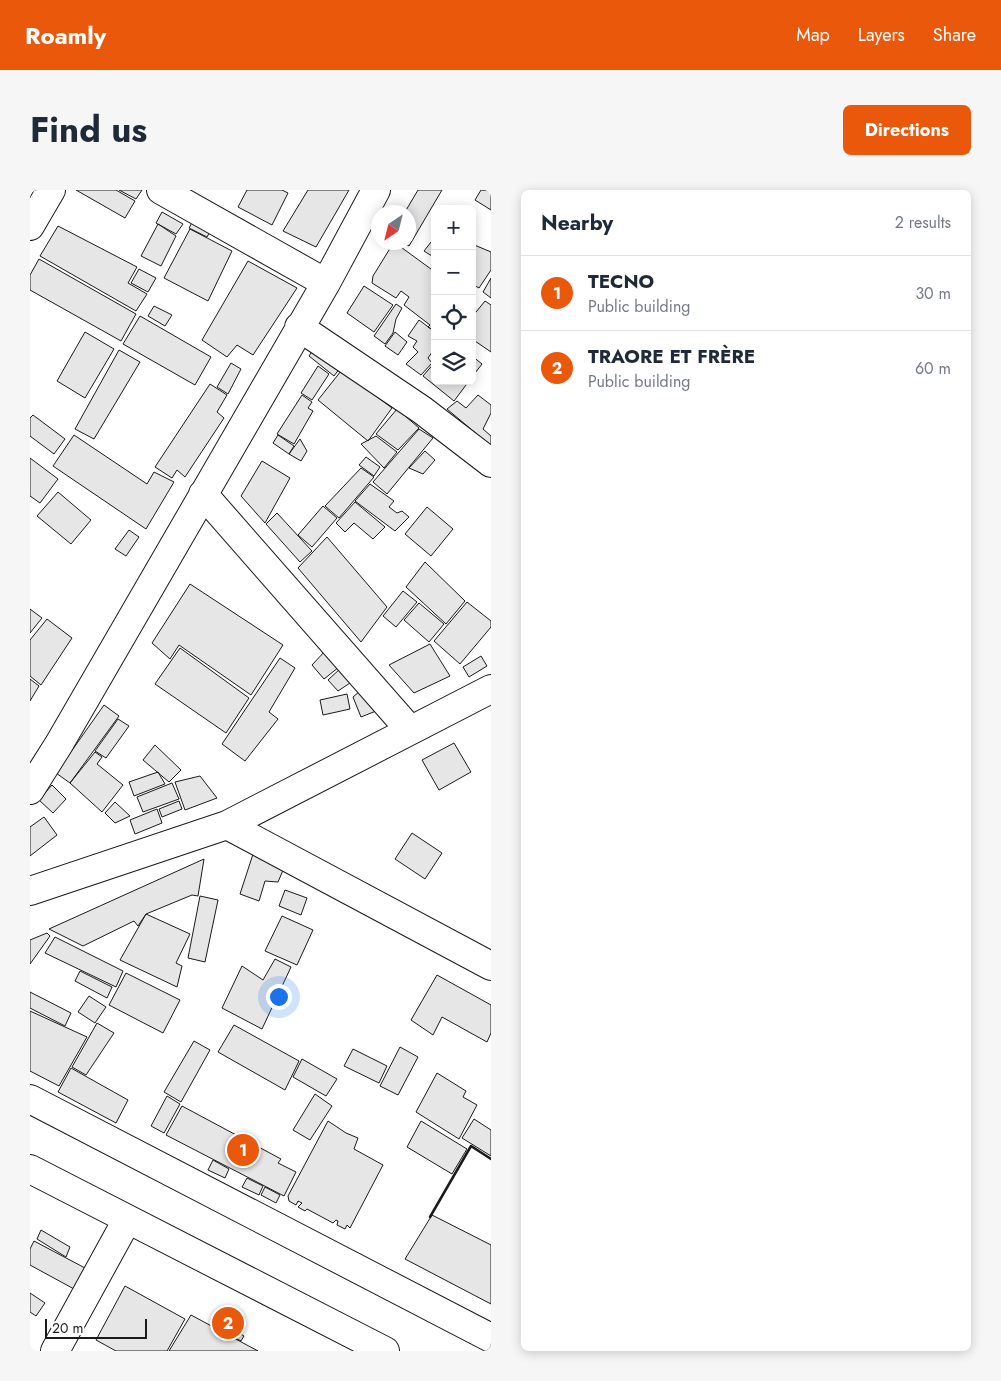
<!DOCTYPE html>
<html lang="en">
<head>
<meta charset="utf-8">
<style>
  body { margin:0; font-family:Jost,sans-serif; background:#f6f6f7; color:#1f2937 }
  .controls { position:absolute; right:15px; top:15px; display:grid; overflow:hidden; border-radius:8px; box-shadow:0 2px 12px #0003 }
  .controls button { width:45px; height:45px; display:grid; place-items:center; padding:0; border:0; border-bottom:1px solid #e0e1e3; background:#fff; color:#1f2937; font:25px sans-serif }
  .compass { position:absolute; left:341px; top:15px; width:45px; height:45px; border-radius:50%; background:#fff; box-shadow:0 2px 12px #0003; rotate:215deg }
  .scale { position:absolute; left:15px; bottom:12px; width:102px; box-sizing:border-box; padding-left:5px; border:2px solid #1a1a1a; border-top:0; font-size:14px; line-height:18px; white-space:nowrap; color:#1a1a1a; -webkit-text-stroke:4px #fff; paint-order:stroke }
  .you { position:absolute; left:248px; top:806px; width:18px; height:18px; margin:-12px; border:4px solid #fff; border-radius:50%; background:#1a73e8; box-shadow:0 0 0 8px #1a73e833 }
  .badge { display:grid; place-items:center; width:32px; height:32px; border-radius:50%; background:#ea580c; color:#fff; font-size:16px; font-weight:700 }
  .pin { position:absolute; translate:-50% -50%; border:2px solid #fff; box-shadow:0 1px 5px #0006 }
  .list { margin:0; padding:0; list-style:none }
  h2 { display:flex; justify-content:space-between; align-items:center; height:65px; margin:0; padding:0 20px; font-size:21px }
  h2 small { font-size:16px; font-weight:400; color:#747a83 }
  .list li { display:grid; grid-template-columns:32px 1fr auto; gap:15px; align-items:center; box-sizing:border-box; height:75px; padding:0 20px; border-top:1px solid #e0e1e3 }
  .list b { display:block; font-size:19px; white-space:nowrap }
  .list p { margin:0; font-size:16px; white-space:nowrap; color:#747a83 }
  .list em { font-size:16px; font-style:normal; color:#747a83 }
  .icon { flex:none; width:28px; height:28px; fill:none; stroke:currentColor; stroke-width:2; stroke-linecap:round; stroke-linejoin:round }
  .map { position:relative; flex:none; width:461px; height:1161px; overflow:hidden; border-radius:8px }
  header { display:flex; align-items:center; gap:30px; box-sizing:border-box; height:70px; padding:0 25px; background:#ea580c; color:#fff }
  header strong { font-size:24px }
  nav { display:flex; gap:28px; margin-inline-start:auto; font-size:18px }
  .intro { display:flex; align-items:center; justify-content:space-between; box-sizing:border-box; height:120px; padding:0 30px }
  h1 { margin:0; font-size:35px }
  .button { padding:12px 22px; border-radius:8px; background:#ea580c; color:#fff; font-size:18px; font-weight:700 }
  main { display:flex; gap:30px; padding:0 30px }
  aside { flex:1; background:#fff; border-radius:8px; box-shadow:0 2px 12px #0003 }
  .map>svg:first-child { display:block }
  .building { fill:#e6e6e6; stroke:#1a1a1a }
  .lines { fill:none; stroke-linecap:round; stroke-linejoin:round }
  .minor-casing { stroke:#1a1a1a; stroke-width:30 }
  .major-casing { stroke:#1a1a1a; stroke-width:30 }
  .minor { stroke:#fff; stroke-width:28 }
  .major { stroke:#fff; stroke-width:28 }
  .wall { stroke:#1a1a1a; stroke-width:2.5 }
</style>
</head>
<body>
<header>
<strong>Roamly</strong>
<nav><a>Map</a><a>Layers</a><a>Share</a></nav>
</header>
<div class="intro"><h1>Find us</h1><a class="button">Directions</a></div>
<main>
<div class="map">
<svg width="461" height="1161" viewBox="0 0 461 1161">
  <rect width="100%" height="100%" fill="#fff"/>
  <path class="building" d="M46,0H86L105,11L95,28Z
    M89,0H112L106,9Z
    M217,0H252L258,3L242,35L208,17Z
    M278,0H319L286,57L253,41Z
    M388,0H412L379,56L373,52H378V22H375Z
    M451,0L461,1V20L445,10Z
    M132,22L153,34L146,44L126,33Z
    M164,29L182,38L177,47L159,38Z
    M128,34L146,46L131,76L111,66Z
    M28,36L107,77L98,93L117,104L106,121L10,66Z
    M160,39L202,61L178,111L134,88Z
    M405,47V68L394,61Z
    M364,52L405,82V141L398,137L400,135L374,115L379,107L371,101L366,108L342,93L343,86Z
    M442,54L461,62V80L449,98L442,94Z
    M9,69L106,124L91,151L0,100V85Z
    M218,71L267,98L223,165L207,155L197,167L172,150Z
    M109,79L126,88L118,102L101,93Z
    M461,88V108L453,102Z
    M334,96L363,115L344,142L317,123Z
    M455,111L461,115V162L442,149V127Z
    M366,114L372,118L366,129L363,143L355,154L344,146Z
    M124,116L142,125L135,136L118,126Z
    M110,126L181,167L165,195L93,154Z
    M389,130L405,142V158L398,168L402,173L391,185L376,174L388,162L383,157L387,151L378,146Z
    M55,142L84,159L55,208L27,191Z
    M365,142L377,152L368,165L355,156Z
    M287,154L313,174L304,186L279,166Z
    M89,160L110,172L64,249L45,239Z
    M442,166L452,174L442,187Z
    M405,172V191H439L424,211L393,186Z
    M201,173L211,179L198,204L187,197Z
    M288,176L299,184L282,210L271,203Z
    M315,176L330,194L362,218L338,251L288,210Z
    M180,194L197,205L187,222L194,228L155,287L147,280L142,288L125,277Z
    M272,205L282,212L278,218L283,221L264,254L247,244Z
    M448,205L461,215V223L453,239L461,246V256L417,219L427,211L436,218Z
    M367,219L389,238L368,260L346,244Z
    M3,225L35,249L24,264L0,246V228Z
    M389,239L403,248L357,304L343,292Z
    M44,245L117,294L124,282L144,292L116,339L23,276Z
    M248,245L264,256L259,264L243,253Z
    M346,246L367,262L354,278L331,254Z
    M270,249L277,261L271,271L259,264Z
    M395,261L405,270L393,284L379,278Z
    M336,267L350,277L344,286L329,275Z
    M0,268L28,289L10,313L0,306Z
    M232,271L260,288L235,333L211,306Z
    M331,278L344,287L309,328L295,316Z
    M340,294L364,311L359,317L367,323L372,321L379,327L365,341L325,311Z
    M28,302L61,330L41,354L7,326Z
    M325,312L355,337L343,349L324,333L315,342L306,333Z
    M293,316L307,328L282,357L268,345Z
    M397,317L423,339L401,366L375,344Z
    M247,323L282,361L270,372L236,334Z
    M99,340L109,347L96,366L85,359Z
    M297,347L357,417L331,452L268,378Z
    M395,372L435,411L416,434L376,397Z
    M160,394L253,455L221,505L149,455L140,469L122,453Z
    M373,401L387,412L366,437L353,426Z
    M437,412L461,431V437L430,474L404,451Z
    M389,413L414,434L399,452L374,430Z
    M0,419L12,428L0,443Z
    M17,429L42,448L11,495L0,486V450Z
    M400,454L420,486L384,503L359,475Z
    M150,458L219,508L196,543L125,494Z
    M296,460L309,477L294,489L282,475Z
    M451,466L457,476L439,487L433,477Z
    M250,468L265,478L239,522L248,529L215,571L192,554Z
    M311,478L323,491L308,501L298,490Z
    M0,489L9,496L0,511Z
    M330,501L346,521L331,527L323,507Z
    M317,504L320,519L293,525L290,510Z
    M74,515L89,526L40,593L26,583Z
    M88,529L99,536L76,568L65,561Z
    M424,553L441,582L409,600L392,570Z
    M125,555L151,580L139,592L113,570Z
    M65,562L72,567L67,574L93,595L72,622L40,593Z
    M128,582L135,594L104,606L99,592Z
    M170,586L187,608L155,620L145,592Z
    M142,593L149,609L113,622L107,607Z
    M22,595L36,609L23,623L9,610Z
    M149,611L152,619L132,627L129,619Z
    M85,612L100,626L85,633L75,623Z
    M127,619L132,633L105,644L100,630Z
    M14,627L27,645L0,666V637Z
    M382,643L412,663L395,689L365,669Z
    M224,661L257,671L248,692L235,691L229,711L210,704Z
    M174,669L168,706L162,705L116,724L108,736L104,731L53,756L19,739Z
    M255,700L277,708L271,725L249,716Z
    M170,706L188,710L175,772L158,768Z
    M116,724L160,744L146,773L152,776L147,797L90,770Z
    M252,726L283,740L267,775L235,761Z
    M17,743L20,746L0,774V750Z
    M25,747L93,781L86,797L15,763Z
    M245,769L261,777L232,839L192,818L212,776L233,790Z
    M50,781L82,797L77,808L45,791Z
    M96,783L150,810L133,843L79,815Z
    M407,785L461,815V843L457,852L412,827L403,845L381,830Z
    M0,802L41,823L35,836L0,818Z
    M59,806L76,817L65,833L48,822Z
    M0,821L57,847L29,896L0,881Z
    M67,833L84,843L56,885L42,877Z
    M204,835L269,871L255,900L188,862Z
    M164,851L180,860L151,912L134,902Z
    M370,857L388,867L368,905L350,896Z
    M323,859L357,876L349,893L314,876Z
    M272,869L307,889L296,906L263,887Z
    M41,878L98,910L86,933L28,902Z
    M407,883L436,901L433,907L447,915L429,949L386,922Z
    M285,904L302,916L280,950L263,940Z
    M137,906L150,914L134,943L121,936Z
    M152,916L251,969L248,973L266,982L254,1006L136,945Z
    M444,929L461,940V966L432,948Z
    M298,931L316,943L328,948L324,959L353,975L320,1038L317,1035L315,1039L307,1035L308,1031L306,1030L303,1033L277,1019L275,1021L268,1017L272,1013L268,1011L266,1015L259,1011L258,1006Z
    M391,931L437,959L422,984L377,957Z
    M183,970L199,979L195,988L178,980Z
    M217,988L233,996L229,1005L212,997Z
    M235,997L250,1005L246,1013L231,1005Z
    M402,1025L461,1055V1114L375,1069Z
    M11,1040L40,1057L36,1067L7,1049Z
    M4,1051L55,1078L44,1099L0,1075V1059Z
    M95,1096L155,1129L137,1161H86L66,1150Z
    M0,1103L15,1113L6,1126L0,1122Z
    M161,1125L228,1161H139Z
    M197,1136L214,1146L211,1151L194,1142Z"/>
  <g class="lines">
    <g class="minor-casing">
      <path id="minor" d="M131,0L296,93
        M0,36L21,0
        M269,137L392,220L461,273
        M173,304L380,540
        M0,600L29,554L296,93L346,0
        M197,635L461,776
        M0,701L197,635L461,499
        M25,1161L97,1030"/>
    </g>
    <g class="major-casing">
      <path id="major" d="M0,909L461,1148
        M0,979L355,1161"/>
    </g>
    <use href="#minor" class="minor"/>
    <use href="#major" class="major"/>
    <path class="wall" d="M400,1027L441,956L461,969"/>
  </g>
</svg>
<div class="controls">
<button>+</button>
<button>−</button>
<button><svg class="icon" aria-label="locate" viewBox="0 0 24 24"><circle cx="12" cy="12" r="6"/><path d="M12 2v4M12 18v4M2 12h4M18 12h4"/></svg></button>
<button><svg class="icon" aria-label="layers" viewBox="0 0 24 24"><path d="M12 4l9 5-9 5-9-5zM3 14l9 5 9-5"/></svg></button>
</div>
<svg class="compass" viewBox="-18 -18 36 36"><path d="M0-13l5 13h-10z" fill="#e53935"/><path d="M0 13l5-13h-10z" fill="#747a83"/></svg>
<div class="scale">20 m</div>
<div class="you"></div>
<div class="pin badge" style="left:213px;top:960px">1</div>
<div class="pin badge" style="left:198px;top:1133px">2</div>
</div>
<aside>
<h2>Nearby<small>2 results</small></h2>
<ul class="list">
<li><span class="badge">1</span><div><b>TECNO</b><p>Public building</p></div><em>30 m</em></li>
<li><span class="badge">2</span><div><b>TRAORE ET FRÈRE</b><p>Public building</p></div><em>60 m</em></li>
</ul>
</aside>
</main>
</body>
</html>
